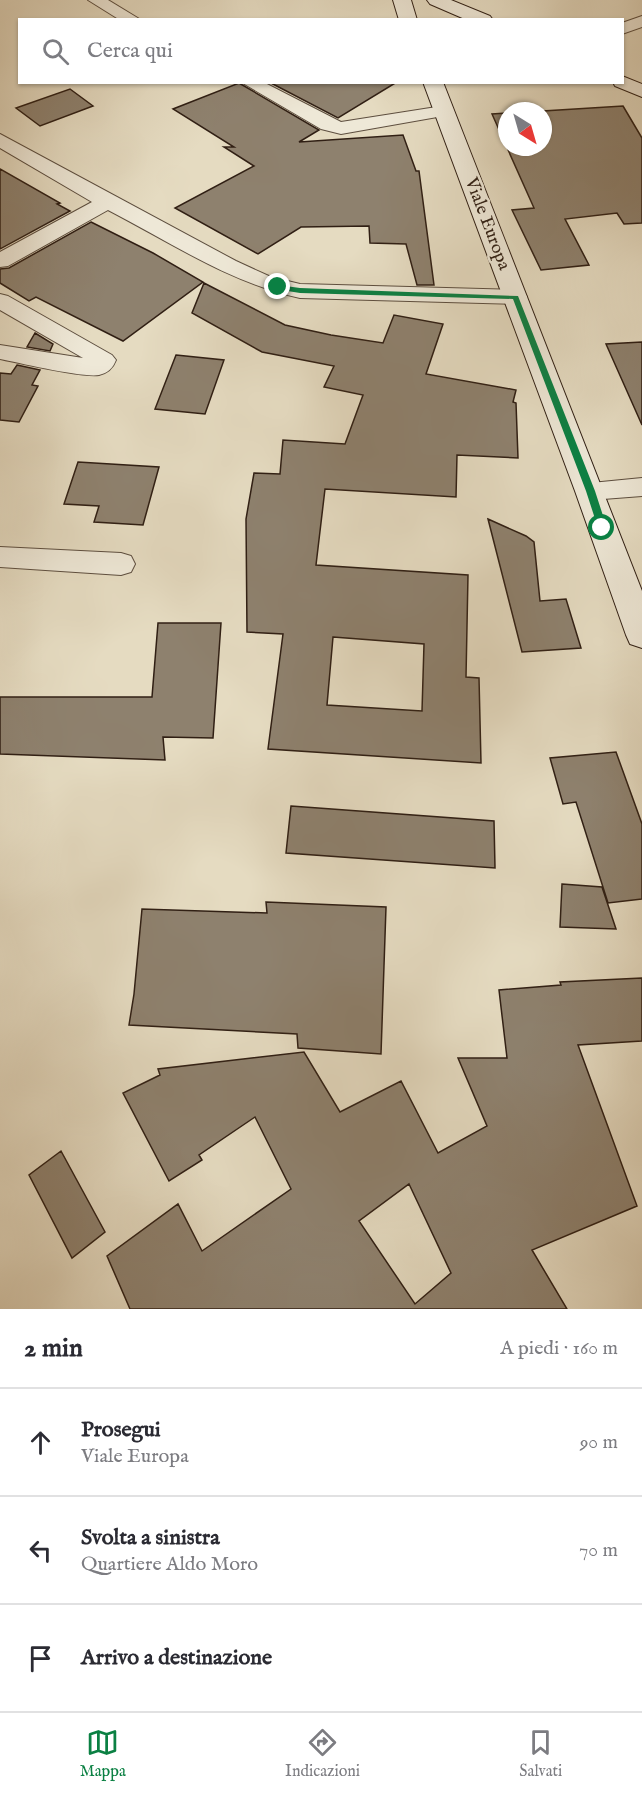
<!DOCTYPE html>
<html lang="it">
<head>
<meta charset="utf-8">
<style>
  body { margin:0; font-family:"IM FELL English",serif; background:#f7f7f7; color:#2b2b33 }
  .compass { position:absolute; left:498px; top:102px; width:54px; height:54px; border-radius:50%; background:#fff; box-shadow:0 2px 4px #0004; rotate:143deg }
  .stop { position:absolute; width:18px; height:18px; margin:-14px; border:4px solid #0b8043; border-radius:50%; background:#fff }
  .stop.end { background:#0b8043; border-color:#fff; box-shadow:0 2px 6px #0008 }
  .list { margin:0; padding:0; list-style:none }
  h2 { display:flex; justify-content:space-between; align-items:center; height:78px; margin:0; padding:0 24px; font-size:26px }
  h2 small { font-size:20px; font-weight:400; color:#7c7c81 }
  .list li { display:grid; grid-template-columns:39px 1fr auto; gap:18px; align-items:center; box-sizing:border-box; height:108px; padding:0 24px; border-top:2px solid #e1e1e2 }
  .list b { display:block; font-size:22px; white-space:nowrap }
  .list p { margin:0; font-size:20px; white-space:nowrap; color:#7c7c81 }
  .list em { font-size:20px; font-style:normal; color:#7c7c81 }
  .icon { flex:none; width:33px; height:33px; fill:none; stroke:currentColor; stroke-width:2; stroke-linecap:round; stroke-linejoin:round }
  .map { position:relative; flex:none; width:642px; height:1309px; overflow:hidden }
  .search { position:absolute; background:#fff; box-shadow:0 2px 4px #0004; left:18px; right:18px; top:18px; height:66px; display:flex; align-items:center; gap:15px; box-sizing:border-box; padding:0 21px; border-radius:0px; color:#7c7c81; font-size:22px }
  .sheet { height:402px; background:#fff }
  nav { display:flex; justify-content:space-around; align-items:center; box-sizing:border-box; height:84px; border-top:2px solid #e1e1e2; background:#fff; font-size:16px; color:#7c7c81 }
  nav a { display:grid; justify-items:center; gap:3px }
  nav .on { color:#0b8043 }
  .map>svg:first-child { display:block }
  .building { fill:#8e816e; stroke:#301f14; stroke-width:1.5; fill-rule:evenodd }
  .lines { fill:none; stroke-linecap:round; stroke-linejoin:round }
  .street-casing { stroke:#5d4e3f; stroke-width:2 }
  .secondary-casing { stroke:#301f14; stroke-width:2 }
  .street { fill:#eee8d7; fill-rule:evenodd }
  .secondary { fill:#eee8d7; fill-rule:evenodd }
  .route { fill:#0b8043 }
  .labels { text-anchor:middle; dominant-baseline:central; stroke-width:5; stroke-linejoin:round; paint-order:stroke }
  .far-street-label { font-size:18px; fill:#301f14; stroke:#eee8d7 }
</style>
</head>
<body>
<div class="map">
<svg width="642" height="1309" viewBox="0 0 642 1309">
  <rect width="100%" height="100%" fill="#e5dbc1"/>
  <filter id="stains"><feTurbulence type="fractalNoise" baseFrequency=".00333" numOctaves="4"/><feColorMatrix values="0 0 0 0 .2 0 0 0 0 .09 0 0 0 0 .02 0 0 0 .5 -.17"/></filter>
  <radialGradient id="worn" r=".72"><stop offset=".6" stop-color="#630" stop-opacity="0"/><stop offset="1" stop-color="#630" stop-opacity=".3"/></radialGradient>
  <path class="building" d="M269,82H397L338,118Z
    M239,83L319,130L299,142L403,135L416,171H419L434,285H417L406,244L370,243L369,226L301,227L258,254L175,208L254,166L224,147H234L173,109Z
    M70,89L93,106L40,126L16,108Z
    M623,106L642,138V223L624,224L617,213L565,219L589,265L541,270L512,210L534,208L492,114L507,113V147H543V111Z
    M0,169L60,203L57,204L70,211L0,249Z
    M91,222L153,253L203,282L123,341L36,297L29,301L0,283V269L9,268Z
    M204,283L285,325L331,335L383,343L394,315L443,324L426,374L516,390L513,402L516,403L518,458L457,455L456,497L325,489L316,565L468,575L466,677L479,678L481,763L268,749L283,634L247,632L246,519L254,473L280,474L283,440L345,444L363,395L324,387L334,366L262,352L192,313ZM333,637L424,644L422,711L327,705Z
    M35,333L53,344L50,351L27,347Z
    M642,342V425L606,344Z
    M176,355L224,360L205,414L155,409Z
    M17,365L40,370L32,385L38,386L19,422L0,420V373L11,374Z
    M78,462L159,467L143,525L94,522L99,506L64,504Z
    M488,519L526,536L534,542L540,601L566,599L581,648L522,652Z
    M158,623H221L213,738L163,737L165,760L0,754V697H152Z
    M616,752L642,824V899L608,903L576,802L563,804L550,758Z
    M291,806L494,821L495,868L286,853Z
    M562,884L602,887L616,929L560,927Z
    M266,902L386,907L381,1054L298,1048L297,1034L129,1025L134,994L142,909L267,913Z
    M642,978V1041L578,1045L637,1206L532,1250L567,1309H130L107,1256L178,1204L202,1251L291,1189L255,1117L199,1155L202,1160L169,1181L123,1093L160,1075L158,1069L304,1052L340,1112L401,1081L438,1153L487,1126L458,1058H507L499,990L561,985L560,982ZM409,1184L451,1273L415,1304L359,1221Z
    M61,1151L105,1232L72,1258L29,1175Z"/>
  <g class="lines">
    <g class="street-casing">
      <path id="street" d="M88,0H108L141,20H120Z
        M642,16V27L622,34V23Z
        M241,82H263L341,122L443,106L449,107L452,111L449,115L443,116L341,134L321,129Z
        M0,134L236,261L271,277L300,284L516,290L524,292L527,297L524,302L516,304L300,298C230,283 170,242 108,210L8,266L0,267V252L92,202L0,148Z
        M0,294L8,296L112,355L116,360C113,368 108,373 99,375C83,378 20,363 0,359V345L83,358L0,310Z
        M642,478V496L590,500L581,498L577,491L581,484Z
        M0,547L121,553L131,556L135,564L131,572L121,575L0,567Z"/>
    </g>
    <g class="secondary-casing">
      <path id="secondary" d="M393,0H411L417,20H399Z
        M427,0H451L490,16L493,20H467L430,4Z
        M622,76L642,84V97L615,86L613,82H622Z
        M423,82H443L642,591V648L630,644L626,635L575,491Z"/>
    </g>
    <use href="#street" class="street"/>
    <use href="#secondary" class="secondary"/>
  </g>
  <path class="route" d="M278,285L300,288L518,296L595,491L607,528L605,530H599L598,528L586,491L513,299L300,293L275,289Z"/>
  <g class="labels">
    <g class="far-street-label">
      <text transform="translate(487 224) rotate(69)">Viale Europa</text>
    </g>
  </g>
  <rect width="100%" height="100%" filter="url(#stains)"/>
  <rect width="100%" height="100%" fill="url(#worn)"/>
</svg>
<svg class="compass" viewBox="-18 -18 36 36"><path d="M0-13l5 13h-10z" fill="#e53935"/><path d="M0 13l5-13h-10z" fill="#7c7c81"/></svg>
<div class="stop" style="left:602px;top:528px"></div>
<div class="stop end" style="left:278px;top:287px"></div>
<div class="search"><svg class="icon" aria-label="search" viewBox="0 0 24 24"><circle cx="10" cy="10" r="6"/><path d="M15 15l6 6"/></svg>Cerca qui</div>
</div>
<section class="sheet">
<h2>2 min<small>A piedi · 160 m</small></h2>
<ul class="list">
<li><svg class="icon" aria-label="ahead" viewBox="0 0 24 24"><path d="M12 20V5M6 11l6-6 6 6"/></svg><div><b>Prosegui</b><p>Viale Europa</p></div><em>90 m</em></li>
<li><svg class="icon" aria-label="left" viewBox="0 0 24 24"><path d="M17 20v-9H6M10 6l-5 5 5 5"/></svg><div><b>Svolta a sinistra</b><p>Quartiere Aldo Moro</p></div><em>70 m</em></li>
<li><svg class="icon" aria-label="arrive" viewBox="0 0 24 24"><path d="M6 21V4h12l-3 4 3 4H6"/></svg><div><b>Arrivo a destinazione</b></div></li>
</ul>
</section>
<nav>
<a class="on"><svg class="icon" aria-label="map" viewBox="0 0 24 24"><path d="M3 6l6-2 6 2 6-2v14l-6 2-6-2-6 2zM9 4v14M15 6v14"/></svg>Mappa</a>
<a><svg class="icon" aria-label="directions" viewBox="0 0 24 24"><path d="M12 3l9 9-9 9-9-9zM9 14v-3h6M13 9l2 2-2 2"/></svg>Indicazioni</a>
<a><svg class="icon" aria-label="saved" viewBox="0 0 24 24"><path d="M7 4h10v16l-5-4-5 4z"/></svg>Salvati</a>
</nav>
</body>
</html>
